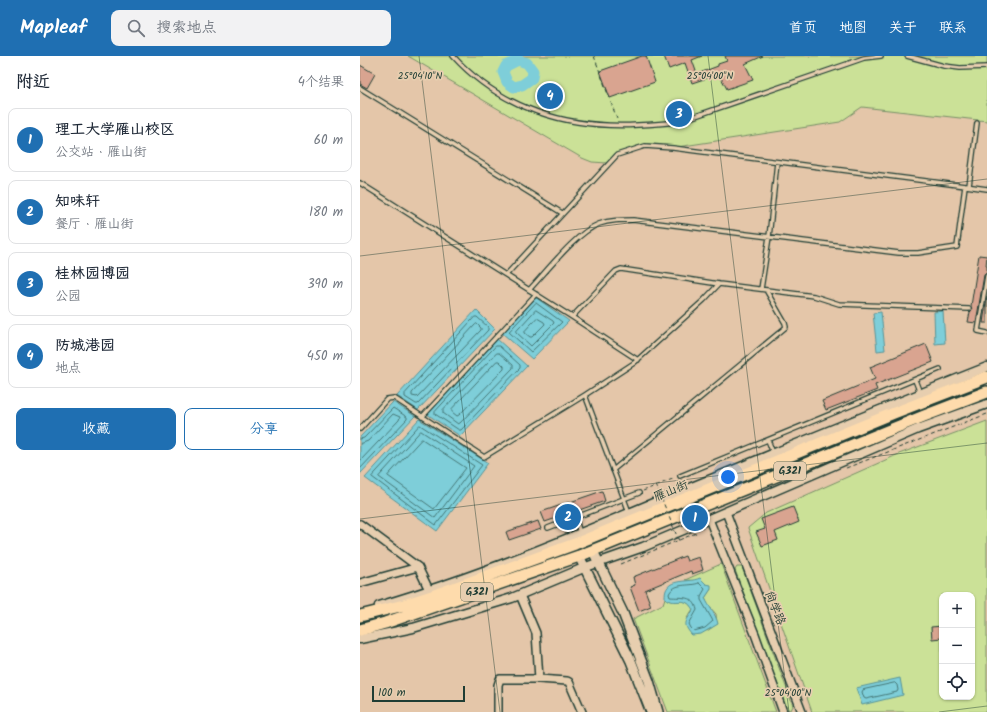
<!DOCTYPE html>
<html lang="zh">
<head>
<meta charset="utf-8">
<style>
  body { margin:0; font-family:Kalam,"LXGW WenKai TC",sans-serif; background:#f2f2f3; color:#1f2937 }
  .controls { position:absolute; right:12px; bottom:12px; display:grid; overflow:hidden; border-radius:8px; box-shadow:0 1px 3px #0004 }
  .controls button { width:36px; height:36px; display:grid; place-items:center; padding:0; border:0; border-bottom:1px solid #e0e1e3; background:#fff; color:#1f2937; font:20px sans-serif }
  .scale { position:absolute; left:12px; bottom:10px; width:93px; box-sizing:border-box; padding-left:4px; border:2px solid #1f3d34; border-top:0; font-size:11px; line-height:14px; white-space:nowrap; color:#1f3d34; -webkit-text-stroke:3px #e7ceaf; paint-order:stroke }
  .you { position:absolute; left:368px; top:421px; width:14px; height:14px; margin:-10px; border:3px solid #fff; border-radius:50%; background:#1a73e8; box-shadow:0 0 0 6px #1a73e833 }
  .badge { display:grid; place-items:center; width:26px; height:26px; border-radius:50%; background:#1f6fb2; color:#fff; font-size:13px; font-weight:700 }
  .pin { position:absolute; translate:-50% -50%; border:2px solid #fff; box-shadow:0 1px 4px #0006 }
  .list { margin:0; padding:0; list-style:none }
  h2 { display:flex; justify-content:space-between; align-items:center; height:52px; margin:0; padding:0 16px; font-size:17px }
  h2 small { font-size:13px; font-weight:400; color:#747a83 }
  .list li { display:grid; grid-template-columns:26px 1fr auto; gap:12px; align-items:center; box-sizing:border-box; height:64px; margin:0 8px 8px; padding:0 8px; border:1px solid #e0e1e3; border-radius:8px }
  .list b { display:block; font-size:15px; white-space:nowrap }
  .list p { margin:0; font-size:13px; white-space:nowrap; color:#747a83 }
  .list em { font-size:13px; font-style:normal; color:#747a83 }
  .actions { display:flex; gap:8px; padding:12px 16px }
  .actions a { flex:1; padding:9px 0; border:1px solid #1f6fb2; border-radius:8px; text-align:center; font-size:14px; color:#1f6fb2 }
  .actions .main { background:#1f6fb2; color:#fff }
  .icon { flex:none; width:22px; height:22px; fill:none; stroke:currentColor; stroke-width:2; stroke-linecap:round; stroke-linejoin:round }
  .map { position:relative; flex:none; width:627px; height:656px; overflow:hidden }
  header { display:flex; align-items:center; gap:24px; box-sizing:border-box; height:56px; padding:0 20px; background:#1f6fb2; color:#fff }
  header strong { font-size:19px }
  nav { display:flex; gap:22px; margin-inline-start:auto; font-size:14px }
  .search { width:280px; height:36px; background:#f2f2f3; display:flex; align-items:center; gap:10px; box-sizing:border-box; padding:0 14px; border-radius:8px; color:#747a83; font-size:15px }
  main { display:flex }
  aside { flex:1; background:#fff }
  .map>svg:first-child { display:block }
  .green { fill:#cbe197; stroke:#758f66; fill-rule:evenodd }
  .water { fill:#7eced9; stroke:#589497 }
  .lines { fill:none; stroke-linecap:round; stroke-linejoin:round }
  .shore { stroke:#457776; stroke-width:1 }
  .river { stroke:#7eced9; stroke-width:11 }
  .building { fill:#d9a490; stroke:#1f3d34 }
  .service-casing { stroke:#1f3d34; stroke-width:6 }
  .minor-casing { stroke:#1f3d34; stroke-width:10 }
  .tertiary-casing { stroke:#1f3d34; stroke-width:11 }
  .secondary-casing { stroke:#1f3d34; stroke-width:12 }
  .trunk-casing { stroke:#1f3d34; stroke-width:14 }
  .path { stroke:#1f3d34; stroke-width:1; stroke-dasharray:4 3; stroke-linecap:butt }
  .service { stroke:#e7ceaf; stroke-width:3.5 }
  .minor { stroke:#e7ceaf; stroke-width:7 }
  .tertiary { stroke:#e7ceaf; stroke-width:8 }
  .secondary { stroke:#e7ceaf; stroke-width:9 }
  .trunk { stroke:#fedbac; stroke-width:11 }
  .path-bridge { stroke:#1f3d34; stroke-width:1; stroke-dasharray:4 3; stroke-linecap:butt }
  .ticks { fill:none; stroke:#1f3d34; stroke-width:1; stroke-opacity:0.45 }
  .labels { text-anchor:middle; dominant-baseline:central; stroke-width:3.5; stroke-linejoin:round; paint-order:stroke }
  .shield { fill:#e7ceaf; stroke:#5b6859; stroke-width:1 }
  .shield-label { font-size:11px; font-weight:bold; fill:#1f3d34 }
  .street-label { font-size:12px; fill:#1f3d34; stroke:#e7ceaf }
  .ticks-label { font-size:10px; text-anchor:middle; fill:#1f3d34; stroke:#e7ceaf; stroke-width:3.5; stroke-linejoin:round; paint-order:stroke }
</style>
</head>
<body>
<header>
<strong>Mapleaf</strong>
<div class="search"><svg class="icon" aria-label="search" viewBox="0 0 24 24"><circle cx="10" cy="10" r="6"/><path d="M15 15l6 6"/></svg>搜索地点</div>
<nav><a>首页</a><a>地图</a><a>关于</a><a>联系</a></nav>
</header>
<main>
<aside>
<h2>附近<small>4个结果</small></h2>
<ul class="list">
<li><span class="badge">1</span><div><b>理工大学雁山校区</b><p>公交站 · 雁山街</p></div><em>60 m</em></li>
<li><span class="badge">2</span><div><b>知味轩</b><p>餐厅 · 雁山街</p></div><em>180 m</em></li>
<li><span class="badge">3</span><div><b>桂林园博园</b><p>公园</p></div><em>390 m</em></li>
<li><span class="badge">4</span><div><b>防城港园</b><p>地点</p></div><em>450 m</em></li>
</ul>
<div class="actions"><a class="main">收藏</a><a>分享</a></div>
</aside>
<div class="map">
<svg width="627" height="656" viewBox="0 0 627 656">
  <rect width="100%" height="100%" fill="#e4c6a9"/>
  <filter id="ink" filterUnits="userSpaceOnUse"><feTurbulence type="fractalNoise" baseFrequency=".025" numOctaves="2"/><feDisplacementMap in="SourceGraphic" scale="8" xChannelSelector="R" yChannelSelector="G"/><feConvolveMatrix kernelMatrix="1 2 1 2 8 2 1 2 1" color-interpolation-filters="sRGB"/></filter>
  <g filter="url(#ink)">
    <path class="green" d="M48,0H627V65L502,51L480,66L317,91L289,88L280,89L255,98L247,107L232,106L222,102Z
      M627,365V656H452L388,472L406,457L539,398ZM582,539H612V641H582Z
      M361,508L416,656H308L273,563L303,548L305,542C315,551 324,538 333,553L327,562L347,575L357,568L356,558L348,549L345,542L351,533C343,526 335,524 325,524Z
      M377,511H382L433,650L431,654L427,653L426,651L375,514Z"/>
    <path class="water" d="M175,241L209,265L172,303L142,277Z
      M116,254L135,273L58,354L37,340Z
      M583,255L585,287L575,288L574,256Z
      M521,256L525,294L517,295L513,257Z
      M137,283L167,310L100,380L67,358Z
      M33,346L55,360L0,418V381Z
      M59,363L128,407L77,475L5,422Z
      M340,522L346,528L351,529V533L345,542C349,551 356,558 358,568L341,578L332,579C321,567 327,565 333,554C325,538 315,551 305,542C304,520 327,528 340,522Z
      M540,622L543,639L502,649L496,632Z"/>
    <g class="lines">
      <path class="shore" d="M176,247L202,266L171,296L149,276Z
        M176,254L193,265L194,267L171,290L156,276Z
        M115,261H117L128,271V274L58,348H56L45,341V338Z
        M177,262L184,266L185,268L172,281H170L165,277V275Z
        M117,268L121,272V274L57,341L52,340V337L115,269Z
        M136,290H139L160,309V312L101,374H99L75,358V356Z
        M137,297H139L153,309V312L100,367L98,368L83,357V354Z
        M137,305H139L144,310V313L99,359L97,360L92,356V353Z
        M60,369L122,409L76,469L12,421Z
        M61,375L114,410L75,462L19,421Z
        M0,383L4,382L33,352L47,361V363L0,413
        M62,383L106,412L74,453L28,420Z
        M0,388L8,385L33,358L40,361L39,364L0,405
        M339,527L345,533L341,540V544L353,565L345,572L334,575L331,572L329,568L337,554C334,539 322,542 310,541L309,538C314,526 329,531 339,527Z
        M535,627L537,629L538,634L537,636L506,643L504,642L502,636L503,634Z"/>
      <path class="river" d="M158,4L167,7L173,15L172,22L162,29L154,31L147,26L143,16L146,10Z"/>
    </g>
    <path class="building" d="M282,0H286L295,26L250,42L240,15Z
      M304,0H342L332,4L337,18L358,10V8L367,5L365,0H403L385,8L393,24L367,33L359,18L332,27L325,7L309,13Z
      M0,9L15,18L7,32L0,28Z
      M619,199L627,200L626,210H627V217L624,219L616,267L608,266L610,256L612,254L611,250Z
      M627,240V267H623Z
      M566,288L573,306L515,329L517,334L466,354L462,345L515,323L510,311Z
      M242,435L245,445L185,466L181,456Z
      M433,451L439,466L415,476L418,484L402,490L396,476L405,473L401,463Z
      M178,465L181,473L149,484L146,476Z
      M325,500L327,505L339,501L343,514L332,518L331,515L285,534L291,550L279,555L270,531L275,529L273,521Z
      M582,570V582L572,583L571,571Z"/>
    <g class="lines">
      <g class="service-casing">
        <path id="service" d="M93,0C141,53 208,73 278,69C293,68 307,68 321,65L484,9L504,2L521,0
          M547,0L584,10L600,12L627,11
          M0,32L202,157
          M0,127L212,261
          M606,130L627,133
          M609,130L617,67
          M146,219L257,99L285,90L313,92L605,130L597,191L558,197H539L273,164C261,164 250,164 239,168C217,176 186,216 169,234
          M627,220L618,275L627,277
          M401,233L409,181L417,106
          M278,304L212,261L256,215L261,213L359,228L454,240L479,248L609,253
          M555,324L560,337
          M225,339L274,307L344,244L359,228
          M62,361L176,238
          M0,373L27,343L34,342L124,401L225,339L269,456
          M408,384L413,397
          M253,414L426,271L425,267L406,234
          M320,420L580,313
          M215,461L220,477
          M188,472L279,437"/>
      </g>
      <g class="minor-casing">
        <path id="minor" d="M366,456L442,656
          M349,463L395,578L423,656
          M0,468L58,511L71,538
          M0,527L58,511
          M179,623L207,625L209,626L222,656
          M138,656V629L140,623H179L176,577L160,539"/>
      </g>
      <g class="tertiary-casing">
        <path id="tertiary" d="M19,550C121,520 219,478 317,437C420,395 523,352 627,311
          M0,583L53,572L152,542L226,511L283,491L328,472L558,373L627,348"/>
      </g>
      <g class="secondary-casing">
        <path id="secondary" d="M233,495L263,557L289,625L298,656
          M219,500L271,605L291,656"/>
      </g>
      <g class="trunk-casing">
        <path id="trunk" d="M0,560L44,549L72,540L215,488L534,357L627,321
          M0,574L25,567L219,500L564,360L627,336"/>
      </g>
      <path class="path" d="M234,0L257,63
        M486,412L627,358
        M283,435L315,422
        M261,508L336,477"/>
      <use href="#service" class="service"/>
      <use href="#minor" class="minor"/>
      <use href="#tertiary" class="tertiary"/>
      <use href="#secondary" class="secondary"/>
      <use href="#trunk" class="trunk"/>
      <path class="path-bridge" d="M296,429L319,485"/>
    </g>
  </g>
  <path class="ticks" d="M59,0L140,656M348,0L429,656M0,200L627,123M0,463L627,387M579,656L627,650"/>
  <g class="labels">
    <g class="shield">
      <rect x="414" y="406" width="32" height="18" rx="3"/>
      <rect x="101" y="527" width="32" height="18" rx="3"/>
    </g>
    <g class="shield-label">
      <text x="430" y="415">G321</text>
      <text x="117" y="536">G321</text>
    </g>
    <g class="street-label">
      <text transform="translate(311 435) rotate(-22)">雁山街</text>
      <text transform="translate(415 552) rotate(69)">尚学路</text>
    </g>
  </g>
  <g class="ticks-label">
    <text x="60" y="23">25°04'10"N</text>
    <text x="350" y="23">25°04'00"N</text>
    <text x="428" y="640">25°04'00"N</text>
  </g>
</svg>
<div class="controls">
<button>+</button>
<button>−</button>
<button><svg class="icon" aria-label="locate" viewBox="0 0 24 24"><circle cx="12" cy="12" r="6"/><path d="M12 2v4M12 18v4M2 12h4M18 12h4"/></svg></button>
</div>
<div class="scale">100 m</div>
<div class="you"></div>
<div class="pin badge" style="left:335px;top:462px">1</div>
<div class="pin badge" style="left:208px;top:461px">2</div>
<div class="pin badge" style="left:319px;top:58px">3</div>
<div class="pin badge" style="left:190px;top:40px">4</div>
</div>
</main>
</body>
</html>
